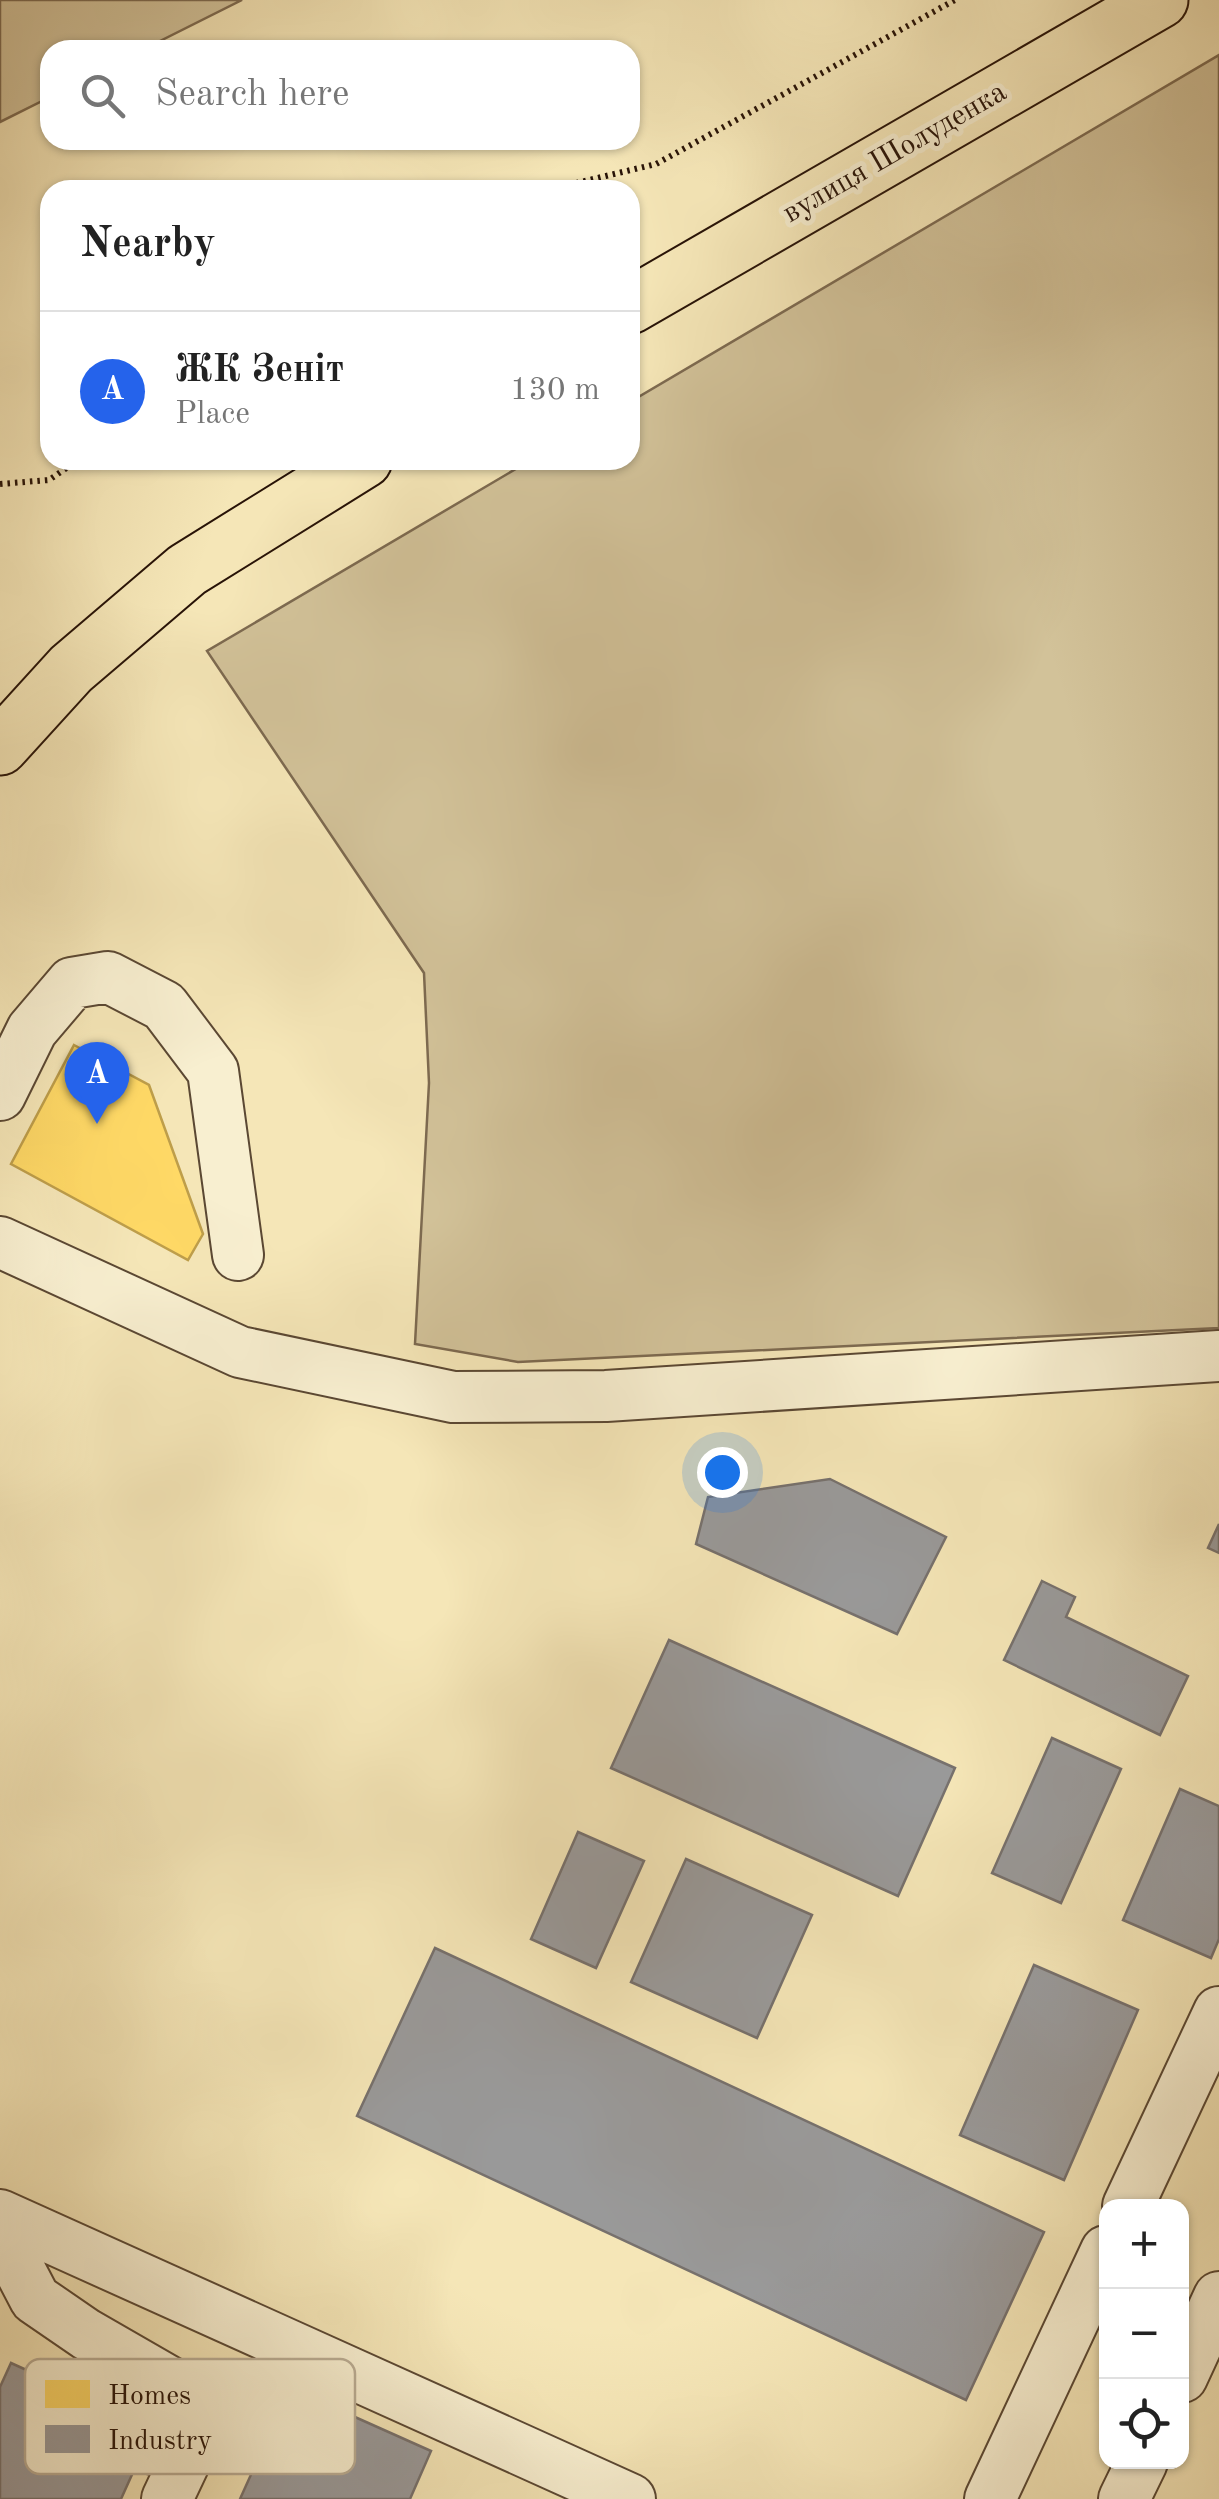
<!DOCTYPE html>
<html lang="en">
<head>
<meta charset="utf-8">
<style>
  body { margin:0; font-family:"Old Standard TT",serif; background:#f6f6f6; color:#222 }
  .controls { position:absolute; right:30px; bottom:30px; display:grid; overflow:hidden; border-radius:20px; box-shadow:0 2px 8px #0004 }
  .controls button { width:90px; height:90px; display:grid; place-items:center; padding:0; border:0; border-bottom:2px solid #e0e0e0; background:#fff; color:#222; font:50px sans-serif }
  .you { position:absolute; left:722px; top:1472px; width:35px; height:35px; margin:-25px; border:8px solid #fff; border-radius:50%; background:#1a73e8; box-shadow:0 0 0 15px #1a73e833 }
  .badge { display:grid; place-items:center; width:65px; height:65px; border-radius:50%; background:#2563eb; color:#fff; font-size:32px; font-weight:700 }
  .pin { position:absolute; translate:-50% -82px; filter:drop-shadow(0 2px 5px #0008) }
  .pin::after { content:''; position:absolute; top:52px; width:35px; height:30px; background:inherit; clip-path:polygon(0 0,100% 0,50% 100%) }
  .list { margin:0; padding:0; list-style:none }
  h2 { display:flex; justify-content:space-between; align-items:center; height:130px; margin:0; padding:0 40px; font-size:42px }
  h2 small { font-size:32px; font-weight:400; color:#767676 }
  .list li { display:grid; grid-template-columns:65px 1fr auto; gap:30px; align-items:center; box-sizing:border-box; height:160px; padding:0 40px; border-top:2px solid #e0e0e0 }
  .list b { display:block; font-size:38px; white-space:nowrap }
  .list p { margin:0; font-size:32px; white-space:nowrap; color:#767676 }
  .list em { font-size:32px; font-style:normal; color:#767676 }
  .icon { flex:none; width:55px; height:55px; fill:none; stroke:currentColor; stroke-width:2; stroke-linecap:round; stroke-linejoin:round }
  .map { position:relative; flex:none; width:1219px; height:2499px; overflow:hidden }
  .search { position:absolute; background:#fff; box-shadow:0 2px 8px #0004; left:40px; top:40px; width:600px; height:110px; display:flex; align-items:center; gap:25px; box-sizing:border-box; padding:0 35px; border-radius:30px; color:#767676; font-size:38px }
  .panel { position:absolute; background:#fff; box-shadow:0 2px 8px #0004; left:40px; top:180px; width:600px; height:290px; border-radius:30px }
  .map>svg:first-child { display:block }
  .green { fill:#d2c299; stroke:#7d6a50; stroke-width:2.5 }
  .homes { fill:#ffd966; stroke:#be9e4a; stroke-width:2.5 }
  .industry { fill:#999; stroke:#77716d; stroke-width:2.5 }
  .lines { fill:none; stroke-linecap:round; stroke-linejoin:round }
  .minor-casing { stroke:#5b4833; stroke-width:54 }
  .major-casing { stroke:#281307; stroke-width:59 }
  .path { stroke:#281307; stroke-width:6; stroke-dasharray:2.5 5; stroke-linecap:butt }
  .minor { stroke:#f8efd0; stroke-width:50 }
  .major { stroke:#f5e6b7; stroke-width:55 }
  .labels { text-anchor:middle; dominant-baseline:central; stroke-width:10; stroke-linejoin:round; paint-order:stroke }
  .street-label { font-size:30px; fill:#281307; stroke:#f8efd0 }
  .key { fill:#f8efd0; stroke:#baad94; stroke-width:2.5 }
  .key-label { font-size:28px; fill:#281307 }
</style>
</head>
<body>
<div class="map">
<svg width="1219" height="2499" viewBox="0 0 1219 2499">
  <rect width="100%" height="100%" fill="#f5e6b7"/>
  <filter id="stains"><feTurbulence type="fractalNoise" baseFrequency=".002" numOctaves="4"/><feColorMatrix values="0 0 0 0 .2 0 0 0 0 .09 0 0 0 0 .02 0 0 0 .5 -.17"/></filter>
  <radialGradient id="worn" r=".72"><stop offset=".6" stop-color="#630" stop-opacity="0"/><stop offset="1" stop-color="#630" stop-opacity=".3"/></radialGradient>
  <path class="green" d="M0,0H242L142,50H50V97L0,122Z
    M1219,55V1328L518,1362L415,1344L429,1083L424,973L207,651L531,460H630V402Z"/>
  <path class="homes" d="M74,1045L149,1085L203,1234L188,1260L11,1164Z"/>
  <path class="industry" d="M830,1479L946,1537L897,1634L696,1544L708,1497Z
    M1219,1524V1553L1208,1548Z
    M1042,1581L1075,1597L1066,1617L1188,1676L1160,1735L1004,1660Z
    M669,1640L955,1768L898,1896L611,1768Z
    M1052,1738L1121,1769L1061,1903L992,1873Z
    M1180,1789L1219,1806V1939L1211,1958L1123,1920Z
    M578,1832L644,1861L596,1968L531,1939Z
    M686,1859L812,1915L757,2038L631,1982Z
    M435,1948L1044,2232L966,2400L357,2116Z
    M1034,1965L1138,2010L1064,2180L960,2135Z
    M11,2363L166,2433L147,2474L135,2468L121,2499H0V2387Z
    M290,2388L431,2451L410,2499H240Z"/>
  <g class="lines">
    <g class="minor-casing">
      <path id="minor" d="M0,1095L32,1030L72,983L108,977L164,1006L213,1071L238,1255
        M0,1242L240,1352L453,1397L606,1396L1219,1356
        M1128,2206L1219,2012
        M0,2215L630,2499
        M0,2232L35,2299L86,2334L211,2406L167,2499
        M1182,2377L1219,2297
        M990,2499L1106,2251
        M1124,2499L1142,2462"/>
    </g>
    <g class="major-casing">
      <path id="major" d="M630,306L1160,0
        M0,747L71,669L187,570L364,460"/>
    </g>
    <path class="path" d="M547,190L656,164L955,0
      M0,484L49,480L78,460"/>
    <use href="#minor" class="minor"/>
    <use href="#major" class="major"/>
  </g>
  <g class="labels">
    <g class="street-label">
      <text transform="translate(895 153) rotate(-30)">вулиця Шолуденка</text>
    </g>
  </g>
  <rect x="25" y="2359" width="330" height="115" rx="15" class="key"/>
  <rect x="45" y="2380" width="45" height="28" fill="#ffd966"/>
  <rect x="45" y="2425" width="45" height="28" fill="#999"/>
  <g class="key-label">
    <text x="108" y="2404">Homes</text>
    <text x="108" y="2449">Industry</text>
  </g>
  <rect width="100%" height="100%" filter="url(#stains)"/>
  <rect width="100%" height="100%" fill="url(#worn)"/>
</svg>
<div class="controls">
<button>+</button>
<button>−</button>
<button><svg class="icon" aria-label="locate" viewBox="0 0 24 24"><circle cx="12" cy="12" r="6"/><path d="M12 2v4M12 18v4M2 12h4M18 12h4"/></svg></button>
</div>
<div class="you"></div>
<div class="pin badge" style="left:97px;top:1124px">A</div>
<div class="search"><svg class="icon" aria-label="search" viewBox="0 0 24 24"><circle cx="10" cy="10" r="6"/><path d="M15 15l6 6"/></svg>Search here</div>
<section class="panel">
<h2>Nearby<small></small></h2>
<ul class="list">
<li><span class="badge">A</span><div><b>ЖК Зеніт</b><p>Place</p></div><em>130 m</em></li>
</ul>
</section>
</div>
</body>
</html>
